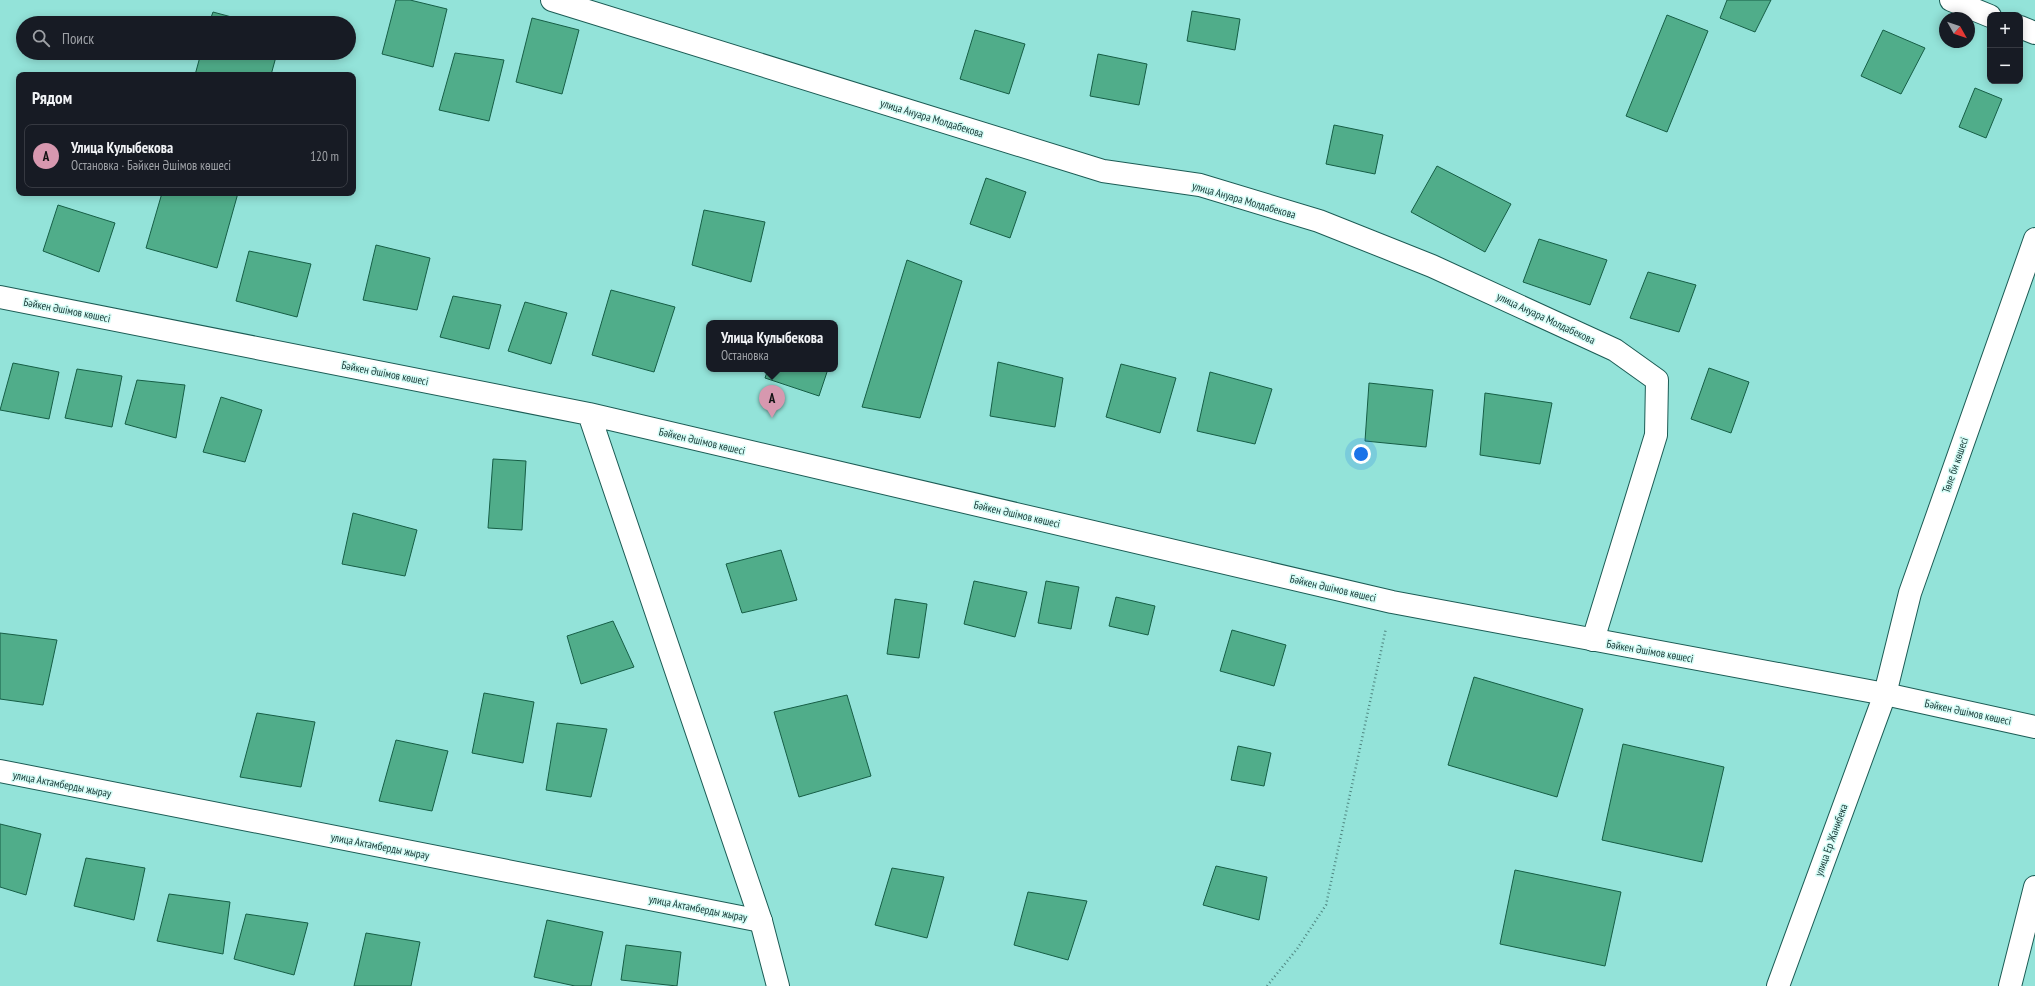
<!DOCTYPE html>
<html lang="ru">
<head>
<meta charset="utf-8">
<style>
  body { margin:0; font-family:"PT Sans Narrow",sans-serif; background:#242831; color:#f1f3f6 }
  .controls { position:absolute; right:12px; top:12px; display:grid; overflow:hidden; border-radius:8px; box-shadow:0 2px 10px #0003 }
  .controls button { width:36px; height:36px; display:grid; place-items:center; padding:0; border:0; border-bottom:1px solid #363941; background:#171b24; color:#f1f3f6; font:20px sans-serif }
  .compass { position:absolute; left:1939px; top:12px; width:36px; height:36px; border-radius:50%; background:#171b24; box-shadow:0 2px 10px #0003; rotate:130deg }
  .you { position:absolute; left:1361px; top:454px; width:14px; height:14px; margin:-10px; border:3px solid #fff; border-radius:50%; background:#1a73e8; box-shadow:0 0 0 6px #1a73e833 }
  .badge { display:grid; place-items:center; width:26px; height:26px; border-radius:50%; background:#d798af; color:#111; font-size:13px; font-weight:700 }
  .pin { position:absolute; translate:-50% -33px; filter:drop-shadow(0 1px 2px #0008) }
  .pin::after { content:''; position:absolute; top:21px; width:14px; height:12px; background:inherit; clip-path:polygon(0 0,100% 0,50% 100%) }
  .popup { position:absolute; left:706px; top:320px; width:132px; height:52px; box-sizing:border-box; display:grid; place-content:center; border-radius:8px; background:#171b24; filter:drop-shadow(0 1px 3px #0005); font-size:13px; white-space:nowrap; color:#9ea1a6 }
  .popup b { font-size:15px; color:#f1f3f6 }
  .popup::after { content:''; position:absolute; left:50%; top:100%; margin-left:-8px; border:8px solid transparent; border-top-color:#171b24 }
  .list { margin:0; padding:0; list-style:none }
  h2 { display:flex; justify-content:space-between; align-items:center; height:52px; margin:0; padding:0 16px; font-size:17px }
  h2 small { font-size:13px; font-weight:400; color:#9ea1a6 }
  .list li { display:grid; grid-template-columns:26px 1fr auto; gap:12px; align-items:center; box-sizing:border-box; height:64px; margin:0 8px 8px; padding:0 8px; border:1px solid #363941; border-radius:8px }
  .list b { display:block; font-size:15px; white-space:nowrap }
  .list p { margin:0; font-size:13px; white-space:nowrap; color:#9ea1a6 }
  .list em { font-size:13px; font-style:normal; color:#9ea1a6 }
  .icon { flex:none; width:22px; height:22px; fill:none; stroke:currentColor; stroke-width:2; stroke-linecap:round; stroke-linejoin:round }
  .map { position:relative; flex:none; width:2035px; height:986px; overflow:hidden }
  .search { position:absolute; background:#171b24; box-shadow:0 2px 10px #0003; left:16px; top:16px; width:340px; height:44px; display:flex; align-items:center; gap:10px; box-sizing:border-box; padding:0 14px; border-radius:22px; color:#9ea1a6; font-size:15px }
  .panel { position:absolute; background:#171b24; box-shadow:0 2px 10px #0003; left:16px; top:72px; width:340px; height:124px; border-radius:8px }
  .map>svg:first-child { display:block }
  .building { fill:#50ad8a; stroke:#165e46 }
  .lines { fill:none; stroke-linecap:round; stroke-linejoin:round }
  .street-casing { stroke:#1c5c55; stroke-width:24 }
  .secondary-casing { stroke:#1c5c55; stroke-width:24 }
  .path { stroke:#4f8680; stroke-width:2.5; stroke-dasharray:1 3; stroke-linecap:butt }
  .street { stroke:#fff; stroke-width:22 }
  .secondary { stroke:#fff; stroke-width:22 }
  .labels { text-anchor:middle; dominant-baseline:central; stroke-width:3; stroke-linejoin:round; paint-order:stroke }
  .street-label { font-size:11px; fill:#143633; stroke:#d5fcf6 }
</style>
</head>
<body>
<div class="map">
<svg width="2035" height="986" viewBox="0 0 2035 986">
  <rect width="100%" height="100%" fill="#93e3d9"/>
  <path class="building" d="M396,0H410L447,9L433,67L382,54Z
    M1727,0H1771L1755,32L1720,18Z
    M1192,11L1240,19L1235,50L1187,41Z
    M213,12L254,23H209Z
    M1667,15L1708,31L1667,132L1626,116Z
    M532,18L579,30L562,94L516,82Z
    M975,30L1025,44L1009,94L960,79Z
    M1883,30L1925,48L1901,94L1861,76Z
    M201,53H277L271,75H195Z
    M455,53L504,60L489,121L439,110Z
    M1098,54L1147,64L1139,105L1090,96Z
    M1975,88L2002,99L1986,138L1959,127Z
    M1334,125L1383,135L1375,174L1326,164Z
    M1437,166L1511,204L1485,252L1411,212Z
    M986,178L1026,192L1010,238L970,224Z
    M162,193H238L217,268L146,248Z
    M58,205L115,223L99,272L43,251Z
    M704,210L765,222L751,282L692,265Z
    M1539,239L1607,260L1590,305L1523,282Z
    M376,245L430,258L417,310L363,300Z
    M249,251L311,264L297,317L236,301Z
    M907,260L962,281L920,418L862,407Z
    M1648,272L1696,285L1679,332L1630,318Z
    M611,290L675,307L654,372L592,355Z
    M453,296L501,305L489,349L440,337Z
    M525,302L567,313L551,364L508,351Z
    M998,362L1063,378L1055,427L990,416Z
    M13,363L59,372L49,419L0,410Z
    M1121,364L1176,378L1160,433L1106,417Z
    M1709,368L1749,382L1731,433L1691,419Z
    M77,369L122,376L112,427L65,418Z
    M768,369H828L819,396L765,378Z
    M1210,372L1272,389L1255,444L1197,431Z
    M137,380L185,385L176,438L125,424Z
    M1369,383L1433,390L1426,447L1365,441Z
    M1485,393L1552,403L1540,464L1480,455Z
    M221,397L262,410L245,462L203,452Z
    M493,459L526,461L522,530L488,528Z
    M353,513L417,530L405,576L342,564Z
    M781,550L797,600L742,613L726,564Z
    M974,581L1027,592L1015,637L964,624Z
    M1046,581L1079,587L1071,629L1038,623Z
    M1116,597L1155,606L1148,635L1109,626Z
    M895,599L927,604L919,658L887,654Z
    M613,621L634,667L581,684L567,636Z
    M1232,630L1286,645L1274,686L1220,671Z
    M0,633L57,640L43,705L0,699Z
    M1474,677L1583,709L1557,797L1448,765Z
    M484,693L534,702L523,763L472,753Z
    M847,695L871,776L799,797L774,712Z
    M257,713L315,722L301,787L240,777Z
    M557,723L607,729L591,797L546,790Z
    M396,740L448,751L432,811L379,801Z
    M1623,744L1724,767L1702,862L1602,840Z
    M1238,746L1271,753L1264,786L1231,780Z
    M0,824L41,834L26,895L0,887Z
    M86,858L145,868L134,920L74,906Z
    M1216,866L1267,877L1259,920L1203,905Z
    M892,868L944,877L927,938L875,925Z
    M1515,870L1621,892L1605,966L1500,944Z
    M1028,892L1087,901L1068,960L1014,945Z
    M169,894L230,902L223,954L157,941Z
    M246,914L308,923L294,975L234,959Z
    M547,920L603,932L591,986H575L534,977Z
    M366,933L420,942L411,986H354Z
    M626,945L681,952L677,986L621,980Z"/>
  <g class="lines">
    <g class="street-casing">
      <path id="street" d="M552,0L1103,171L1200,185L1319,221L1432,266L1615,350L1657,380L1656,435L1593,640
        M1951,0L1990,16
        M2020,27L2035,33
        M0,771L761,921
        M1778,986L1885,694L1910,593L2035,239
        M2010,986L2035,887"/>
    </g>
    <g class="secondary-casing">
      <path id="secondary" d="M0,297L589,414L1392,602L1885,694L2035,727
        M589,414L761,921L778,986"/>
    </g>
    <path class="path" d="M1267,986L1297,949L1326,905L1386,628"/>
    <use href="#street" class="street"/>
    <use href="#secondary" class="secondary"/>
  </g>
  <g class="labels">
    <g class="street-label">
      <text transform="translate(932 118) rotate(17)">улица Ануара Молдабекова</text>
      <text transform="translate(1244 200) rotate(16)">улица Ануара Молдабекова</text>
      <text transform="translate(67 310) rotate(11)">Бәйкен Әшімов көшесі</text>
      <text transform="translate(1546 318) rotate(25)">улица Ануара Молдабекова</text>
      <text transform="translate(385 373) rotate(11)">Бәйкен Әшімов көшесі</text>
      <text transform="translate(702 441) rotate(13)">Бәйкен Әшімов көшесі</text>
      <text transform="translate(1955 465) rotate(-71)">Төле би көшесі</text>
      <text transform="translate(1017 514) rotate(13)">Бәйкен Әшімов көшесі</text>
      <text transform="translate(1333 588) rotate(13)">Бәйкен Әшімов көшесі</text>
      <text transform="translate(1650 651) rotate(10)">Бәйкен Әшімов көшесі</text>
      <text transform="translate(1968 712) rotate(12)">Бәйкен Әшімов көшесі</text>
      <text transform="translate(62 784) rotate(11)">улица Актамберды жырау</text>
      <text transform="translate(1831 840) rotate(-70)">улица Ер Жанибека</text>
      <text transform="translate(380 846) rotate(11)">улица Актамберды жырау</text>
      <text transform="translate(698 908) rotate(11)">улица Актамберды жырау</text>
    </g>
  </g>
</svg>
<div class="controls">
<button>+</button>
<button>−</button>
</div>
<svg class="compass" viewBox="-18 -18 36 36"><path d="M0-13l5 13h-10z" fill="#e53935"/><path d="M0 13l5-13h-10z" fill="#9ea1a6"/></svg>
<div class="you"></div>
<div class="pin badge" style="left:772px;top:418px">A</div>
<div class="popup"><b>Улица Кулыбекова</b>Остановка</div>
<div class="search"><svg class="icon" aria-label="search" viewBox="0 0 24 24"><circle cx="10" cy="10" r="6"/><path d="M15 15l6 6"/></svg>Поиск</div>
<section class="panel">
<h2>Рядом<small></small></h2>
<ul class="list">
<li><span class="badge">A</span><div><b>Улица Кулыбекова</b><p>Остановка · Бәйкен Әшімов көшесі</p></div><em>120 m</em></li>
</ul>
</section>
</div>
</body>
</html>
